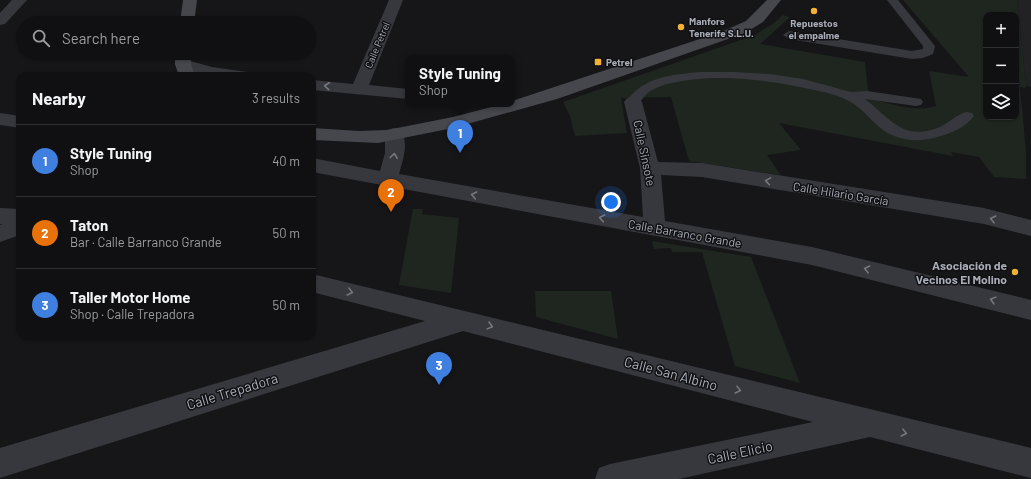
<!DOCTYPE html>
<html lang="en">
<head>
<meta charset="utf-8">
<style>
  body { margin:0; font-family:Barlow,sans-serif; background:#19191b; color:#f1f3f6 }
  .controls { position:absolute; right:12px; top:12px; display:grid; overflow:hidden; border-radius:8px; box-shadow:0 1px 3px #0004 }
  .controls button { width:36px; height:36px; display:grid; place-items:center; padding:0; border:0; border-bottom:1px solid #303032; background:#101012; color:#f1f3f6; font:20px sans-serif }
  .you { position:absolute; left:611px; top:202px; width:14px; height:14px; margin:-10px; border:3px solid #fff; border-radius:50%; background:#1a73e8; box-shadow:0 0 0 6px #1a73e833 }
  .badge { display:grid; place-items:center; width:26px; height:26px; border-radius:50%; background:#f2b134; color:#fff; font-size:13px; font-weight:700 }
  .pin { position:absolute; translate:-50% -33px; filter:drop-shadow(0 1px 2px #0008) }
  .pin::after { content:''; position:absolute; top:21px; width:14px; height:12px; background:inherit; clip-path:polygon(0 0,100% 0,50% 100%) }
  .popup { position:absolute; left:405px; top:55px; width:110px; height:52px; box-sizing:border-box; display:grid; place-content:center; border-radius:8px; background:#101012; filter:drop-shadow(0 1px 3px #0005); font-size:13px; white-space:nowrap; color:#9c9d9f }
  .popup b { font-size:15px; color:#f1f3f6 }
  .popup::after { content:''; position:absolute; left:50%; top:100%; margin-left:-8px; border:8px solid transparent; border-top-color:#101012 }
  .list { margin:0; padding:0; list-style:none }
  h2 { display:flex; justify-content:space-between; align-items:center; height:52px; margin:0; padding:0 16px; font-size:17px }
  h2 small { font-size:13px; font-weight:400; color:#9c9d9f }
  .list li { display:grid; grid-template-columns:26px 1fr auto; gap:12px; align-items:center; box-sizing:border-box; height:72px; padding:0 16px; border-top:1px solid #303032 }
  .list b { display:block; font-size:15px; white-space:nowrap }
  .list p { margin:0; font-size:13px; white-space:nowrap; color:#9c9d9f }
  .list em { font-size:13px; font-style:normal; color:#9c9d9f }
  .icon { flex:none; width:22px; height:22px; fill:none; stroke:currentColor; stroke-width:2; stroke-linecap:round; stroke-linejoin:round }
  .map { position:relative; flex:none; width:1031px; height:479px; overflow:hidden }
  .search { position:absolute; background:#101012; box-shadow:0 1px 3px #0004; left:16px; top:16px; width:300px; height:44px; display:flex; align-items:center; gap:10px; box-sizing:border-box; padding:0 14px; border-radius:22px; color:#9c9d9f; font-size:15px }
  .panel { position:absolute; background:#101012; box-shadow:0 1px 3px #0004; left:16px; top:72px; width:300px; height:268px; border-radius:12px }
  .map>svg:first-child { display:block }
  .built { fill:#222225 }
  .green { fill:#1e261f; fill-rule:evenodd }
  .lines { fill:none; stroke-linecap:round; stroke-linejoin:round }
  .lane { fill:#37383d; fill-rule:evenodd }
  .street { fill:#37383d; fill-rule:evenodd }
  .secondary { fill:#45474d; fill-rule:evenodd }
  .oneway { stroke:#757881 }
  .poi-dot { fill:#f2b134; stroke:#111113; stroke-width:1.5 }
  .labels { text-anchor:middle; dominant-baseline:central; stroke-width:3; stroke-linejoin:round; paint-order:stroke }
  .far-poi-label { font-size:10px; font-weight:bold; fill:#a8adb8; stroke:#111113; text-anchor:start }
  .far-street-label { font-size:10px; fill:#a8adb8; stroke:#111113 }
  .street-label { font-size:12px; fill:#a8adb8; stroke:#111113 }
  .poi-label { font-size:12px; font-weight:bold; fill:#a8adb8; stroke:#111113; text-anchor:end }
  .near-street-label { font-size:14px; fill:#a8adb8; stroke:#111113 }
</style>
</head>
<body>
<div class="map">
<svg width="1031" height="479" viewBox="0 0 1031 479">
  <rect width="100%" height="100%" fill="#161618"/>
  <path class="built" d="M1017,0H1031V87L1026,86Z"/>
  <path class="green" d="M903,0H1017L1026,86V88L1020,87L1026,152V179L994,177L979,157L951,152L953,156L779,123L801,150L767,155L781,175L689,161L671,97L621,98L627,133L575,136L570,116L563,102L755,35L774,23L783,15L790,17L760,44L865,62L869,99C890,103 915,113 936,106L929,71L969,77ZM986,15H1016V117H986Z
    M413,209H423L422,214L459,218L451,293L399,285Z
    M652,241L751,257L800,383L735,366L702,252H672L671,248L654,249Z
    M535,291H611L618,339L536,317Z"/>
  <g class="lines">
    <path class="lane" d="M887,0H898L935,46L933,54L923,58L912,59L789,39L783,35L789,31L912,51L923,49V46Z
      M700,72H734L770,74L803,79L851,92L867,91L921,99L923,102L921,105L916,106L865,99C891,119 903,142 940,127C949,123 957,114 967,112L972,113L974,116C967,126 952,133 941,136C919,143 896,142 878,126C870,119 863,110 854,104C845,98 833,94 823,92C777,81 718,72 672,83C666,84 658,87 652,90C642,95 641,108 628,105L626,102C644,76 671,75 700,72Z"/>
    <path class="street" d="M12,0H27L5,24L0,25V13Z
      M389,0H403L369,85L408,89V99L312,90V80L353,84Z
      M183,59L212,67L247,72L249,76H207L177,67L175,64L177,61Z
      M633,97L639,98L642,102L658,162L702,163L984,208L1031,220V236L984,224L702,177L661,175L665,221L812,247L1031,300V320L812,265L312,172V158L380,171L385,153V134L387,130L394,128L401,130C409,143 403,160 399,174L643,217L640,168L624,102L627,98Z
      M0,113L20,116V128L0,125Z
      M0,208L20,209V235L0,242V225L3,224H0Z
      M312,274L1031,448V478L870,437L679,479H595L599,468L610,464L813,422L463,331L0,478V448L425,321L312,292Z"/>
    <path class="secondary" d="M183,0H197L194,23H180Z
      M767,0H781L763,22L745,33L557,99L453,128L378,143L312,140V128L359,131L387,130L453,117L503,104H512V101L721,32L746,21Z
      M175,53H191V64L195,76H179L175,64Z"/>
  </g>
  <defs><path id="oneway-chevron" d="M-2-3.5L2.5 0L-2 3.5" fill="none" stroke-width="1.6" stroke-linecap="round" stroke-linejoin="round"/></defs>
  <g class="oneway">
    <use href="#oneway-chevron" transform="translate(327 86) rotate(-174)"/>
    <use href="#oneway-chevron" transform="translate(394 156) rotate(-83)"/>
    <use href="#oneway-chevron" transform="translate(768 181) rotate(-171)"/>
    <use href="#oneway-chevron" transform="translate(474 195) rotate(-169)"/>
    <use href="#oneway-chevron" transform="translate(602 218) rotate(-169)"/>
    <use href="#oneway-chevron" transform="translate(993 219) rotate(-166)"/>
    <use href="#oneway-chevron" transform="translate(867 269) rotate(-167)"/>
    <use href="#oneway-chevron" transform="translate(350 292) rotate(14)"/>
    <use href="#oneway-chevron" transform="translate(993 300) rotate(-165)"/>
    <use href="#oneway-chevron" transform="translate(490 326) rotate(15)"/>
    <use href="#oneway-chevron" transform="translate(738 390) rotate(14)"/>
    <use href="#oneway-chevron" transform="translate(904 433) rotate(14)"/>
  </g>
  <g class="poi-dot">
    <circle cx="814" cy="11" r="4"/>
    <circle cx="681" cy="27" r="4"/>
    <rect x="594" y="58" width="8" height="8" rx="2"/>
    <circle cx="1015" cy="272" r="4"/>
  </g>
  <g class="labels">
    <g class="far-poi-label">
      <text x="689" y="21">Manfors<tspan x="689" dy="12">Tenerife S.L.U.</tspan></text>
      <text x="814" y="23" text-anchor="middle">Repuestos<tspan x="814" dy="12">el empalme</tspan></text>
      <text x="606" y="62">Petrel</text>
    </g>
    <g class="far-street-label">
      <text transform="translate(377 45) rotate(-67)">Calle Petrel</text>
    </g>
    <g class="street-label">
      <text transform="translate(645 153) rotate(78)">Calle Sinsote</text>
      <text transform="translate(841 193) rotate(9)">Calle Hilario García</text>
      <text transform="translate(685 233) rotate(10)">Calle Barranco Grande</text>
    </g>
    <g class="poi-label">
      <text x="1007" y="265">Asociación de<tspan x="1007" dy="14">Vecinos El Molino</tspan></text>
    </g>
    <g class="near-street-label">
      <text transform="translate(671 373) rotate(15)">Calle San Albino</text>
      <text transform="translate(232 391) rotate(-17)">Calle Trepadora</text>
      <text transform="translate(740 452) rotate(-12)">Calle Elicio</text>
    </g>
  </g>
</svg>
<div class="controls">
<button>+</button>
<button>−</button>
<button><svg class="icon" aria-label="layers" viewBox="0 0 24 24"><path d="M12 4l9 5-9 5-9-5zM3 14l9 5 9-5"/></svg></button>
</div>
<div class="you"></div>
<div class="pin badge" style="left:460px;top:153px;background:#3f7fe0">1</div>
<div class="popup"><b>Style Tuning</b>Shop</div>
<div class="pin badge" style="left:391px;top:212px;background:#e8710a">2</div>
<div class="pin badge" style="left:439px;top:385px;background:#3f7fe0">3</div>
<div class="search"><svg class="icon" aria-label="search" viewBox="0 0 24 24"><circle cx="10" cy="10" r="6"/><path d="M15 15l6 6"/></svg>Search here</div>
<section class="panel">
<h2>Nearby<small>3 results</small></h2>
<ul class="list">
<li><span class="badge" style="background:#3f7fe0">1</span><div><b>Style Tuning</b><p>Shop</p></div><em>40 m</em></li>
<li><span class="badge" style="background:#e8710a">2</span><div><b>Taton</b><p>Bar · Calle Barranco Grande</p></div><em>50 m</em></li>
<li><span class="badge" style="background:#3f7fe0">3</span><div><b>Taller Motor Home</b><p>Shop · Calle Trepadora</p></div><em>50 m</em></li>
</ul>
</section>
</div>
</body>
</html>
